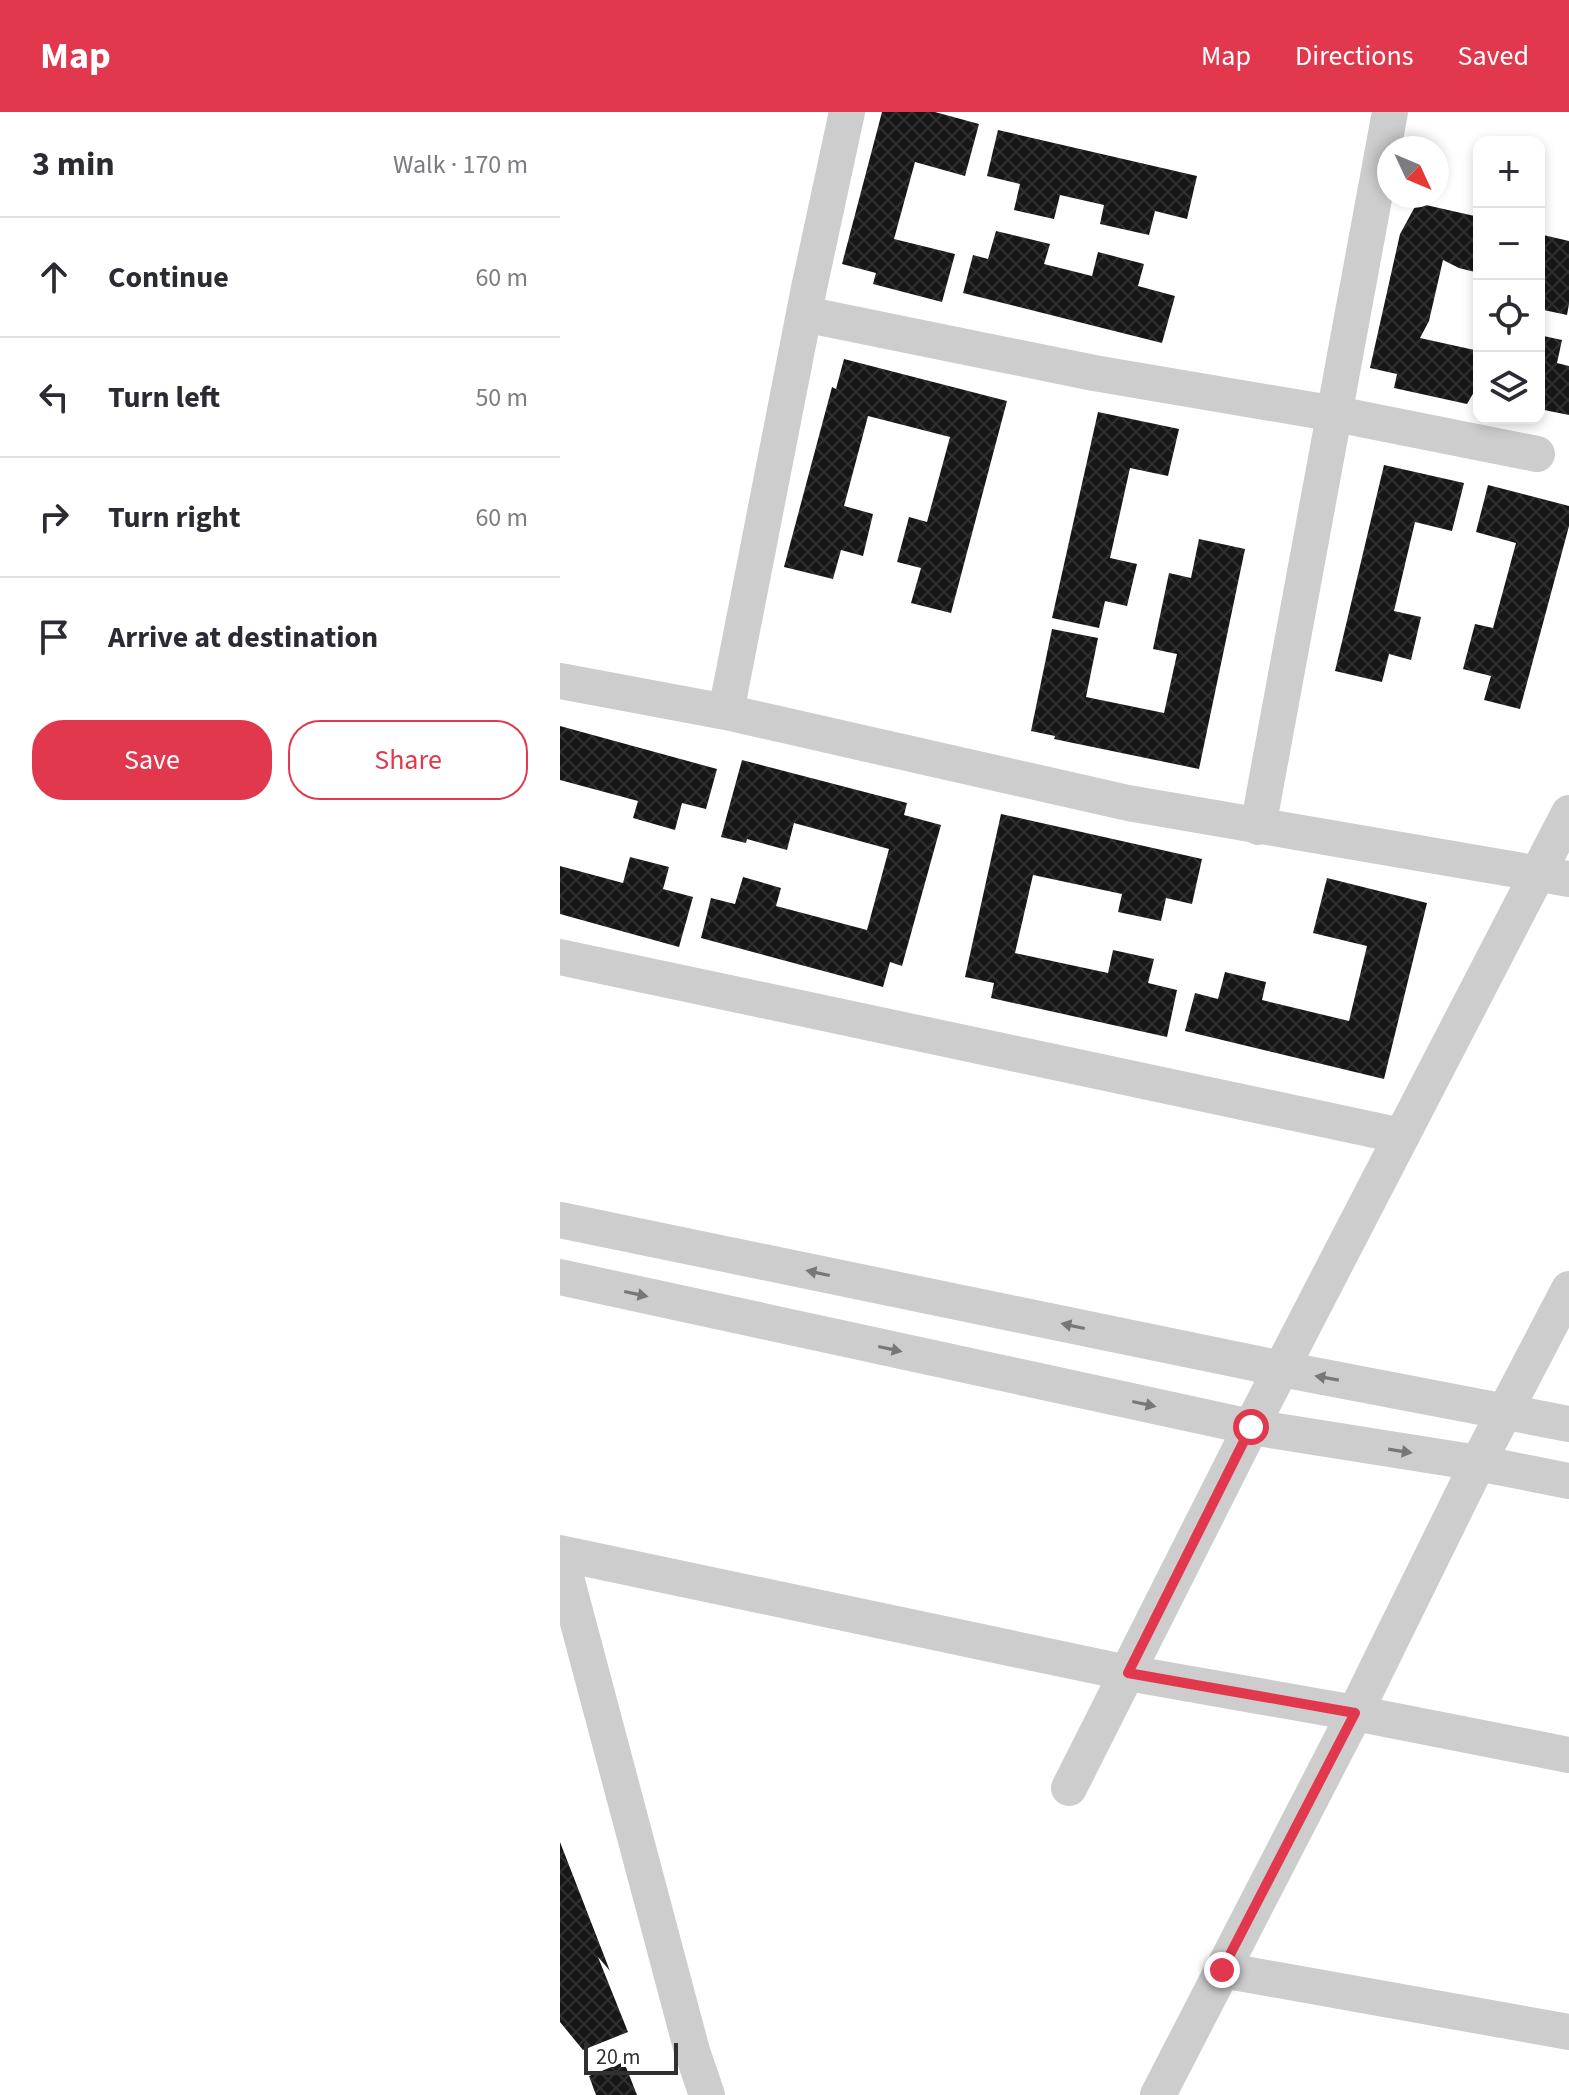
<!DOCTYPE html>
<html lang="en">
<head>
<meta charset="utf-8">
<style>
  body { margin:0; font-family:"Source Sans 3",sans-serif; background:#f7f7f7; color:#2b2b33 }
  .controls { position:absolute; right:24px; top:24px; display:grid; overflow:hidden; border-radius:16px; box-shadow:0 4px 12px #0003 }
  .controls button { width:72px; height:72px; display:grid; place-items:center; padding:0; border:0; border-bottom:2px solid #e1e1e2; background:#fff; color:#2b2b33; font:40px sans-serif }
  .compass { position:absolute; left:817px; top:24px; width:72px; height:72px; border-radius:50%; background:#fff; box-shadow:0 4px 12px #0003; rotate:134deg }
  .scale { position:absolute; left:24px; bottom:20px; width:94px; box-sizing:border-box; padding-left:8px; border:4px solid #303030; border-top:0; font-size:22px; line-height:28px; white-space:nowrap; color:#303030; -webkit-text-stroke:6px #fff; paint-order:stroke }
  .stop { position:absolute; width:24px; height:24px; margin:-18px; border:6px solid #e1384d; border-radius:50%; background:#fff }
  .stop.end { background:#e1384d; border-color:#fff; box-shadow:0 2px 8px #0008 }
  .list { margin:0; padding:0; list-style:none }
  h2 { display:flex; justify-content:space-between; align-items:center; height:104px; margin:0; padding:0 32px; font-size:34px }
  h2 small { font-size:26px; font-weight:400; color:#7c7c81 }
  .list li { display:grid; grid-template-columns:52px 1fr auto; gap:24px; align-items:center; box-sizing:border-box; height:120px; padding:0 32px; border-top:2px solid #e1e1e2 }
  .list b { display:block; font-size:30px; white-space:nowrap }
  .list em { font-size:26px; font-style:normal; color:#7c7c81 }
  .actions { display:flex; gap:16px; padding:24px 32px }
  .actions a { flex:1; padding:18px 0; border:2px solid #e1384d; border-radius:32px; text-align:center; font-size:28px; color:#e1384d }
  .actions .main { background:#e1384d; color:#fff }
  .icon { flex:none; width:44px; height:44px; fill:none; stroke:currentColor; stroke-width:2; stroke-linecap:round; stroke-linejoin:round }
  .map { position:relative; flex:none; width:1009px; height:1983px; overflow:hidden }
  header { display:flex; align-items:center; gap:48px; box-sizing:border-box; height:112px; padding:0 40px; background:#e1384d; color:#fff }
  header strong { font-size:38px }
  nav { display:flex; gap:44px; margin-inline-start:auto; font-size:28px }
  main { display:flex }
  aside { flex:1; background:#fff }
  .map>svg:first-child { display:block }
  .building { fill:url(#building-cross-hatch) }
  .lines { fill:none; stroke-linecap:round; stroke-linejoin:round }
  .minor { stroke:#cdcdcd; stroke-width:36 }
  .oneway { fill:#777 }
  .route { stroke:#e1384d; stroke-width:10 }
</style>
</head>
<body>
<header>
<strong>Map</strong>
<nav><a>Map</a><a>Directions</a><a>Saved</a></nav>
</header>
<main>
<aside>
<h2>3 min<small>Walk · 170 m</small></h2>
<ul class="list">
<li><svg class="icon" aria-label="ahead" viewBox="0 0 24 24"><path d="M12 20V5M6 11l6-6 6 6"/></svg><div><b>Continue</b></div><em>60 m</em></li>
<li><svg class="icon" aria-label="left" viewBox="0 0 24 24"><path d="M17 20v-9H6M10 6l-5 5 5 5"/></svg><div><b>Turn left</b></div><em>50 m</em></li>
<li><svg class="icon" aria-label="right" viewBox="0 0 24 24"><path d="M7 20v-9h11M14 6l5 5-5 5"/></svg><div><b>Turn right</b></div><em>60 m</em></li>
<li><svg class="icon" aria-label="arrive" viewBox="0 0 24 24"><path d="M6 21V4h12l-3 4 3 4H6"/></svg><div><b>Arrive at destination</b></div></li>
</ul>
<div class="actions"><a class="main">Save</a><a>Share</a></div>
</aside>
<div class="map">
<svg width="1009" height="1983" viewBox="0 0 1009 1983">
  <defs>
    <pattern id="building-cross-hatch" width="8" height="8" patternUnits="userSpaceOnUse" patternTransform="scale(2)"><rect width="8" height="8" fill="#171717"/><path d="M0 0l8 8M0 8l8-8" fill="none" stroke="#303030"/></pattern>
  </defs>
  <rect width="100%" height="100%" fill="#fff"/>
  <path class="building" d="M322,0H375L419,12L405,64L355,50L334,127L395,142L382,190L313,172L316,161L282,152Z
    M438,18L637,64L627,107L595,99L589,123L540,112L544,93L500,83L494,107L454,98L460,72L427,64Z
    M857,91L919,105V161L899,156L883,148L869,209L860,226L919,239V283L914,280L907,292L834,276L837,262L810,256L840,122Z
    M436,119L490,132L484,152L532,164L538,140L584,152L578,174L615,184L602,231L403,181L413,143L428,147Z
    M979,122L1009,129V192L1007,203L979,197Z
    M979,223L1002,228L997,251L1009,254V303L979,297Z
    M284,247L447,289L391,501L351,491L361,456L337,450L349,405L367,410L390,325L308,304L284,394L313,402L303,444L281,438L273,467L224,455L272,275L276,277Z
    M538,300L619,317L608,364L570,356L550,446L577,452L567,494L545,489L539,516L492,506Z
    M824,353L904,371L892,419L855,410L834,499L861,505L851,548L829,542L822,570L775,559Z
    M928,373L1009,394V414L960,597L924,588L931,564L903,557L915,512L933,516L956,431L916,420Z
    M639,427L685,437L639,657L494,627L495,624L471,619L492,517L538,526L526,585L604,601L617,542L593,537L609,461L631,466Z
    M0,614L157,657L146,697L122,691L115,718L73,706L78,689L0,668Z
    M182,648L347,691L344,703L381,713L342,854L330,850L323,875L141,826L151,786L175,792L183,765L221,776L216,794L307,818L329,737L234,711L227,738L187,727L186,731L161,725Z
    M441,702L642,747L632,792L606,786L601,809L558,800L562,782L473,763L455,841L548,861L553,838L594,847L588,871L617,878L607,925L431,886L434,871L405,865Z
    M70,745L109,755L103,777L133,785L119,835L0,802V754L63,771Z
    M767,766L867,791L824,967L625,919L635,881L658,887L665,860L706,870L702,888L789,909L807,834L753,821Z
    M0,1730L50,1859L38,1845L68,1920L23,1938L0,1910Z
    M64,1950L77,1983H36L29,1964Z"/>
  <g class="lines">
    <path class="minor" d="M244,202L534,261L776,302L977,342
      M0,569L166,600L568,691L1009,767
      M166,600L249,176L287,0
      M698,715L830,0
      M0,845L842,1024
      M0,1108L722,1257L1009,1312
      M0,1165L691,1315L918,1351L1009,1369
      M0,1441L568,1561L795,1601L1009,1643
      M0,1443L132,1939L147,1983
      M509,1676L691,1315L1009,701
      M662,1858L1009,1920
      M598,1983L795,1601L918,1351L1009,1177"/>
  </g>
  <defs><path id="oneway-solid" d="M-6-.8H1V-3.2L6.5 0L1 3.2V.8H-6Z" transform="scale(2)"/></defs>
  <g class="oneway">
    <use href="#oneway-solid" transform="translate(258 1161) rotate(-168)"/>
    <use href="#oneway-solid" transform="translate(76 1182) rotate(12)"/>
    <use href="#oneway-solid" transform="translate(513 1214) rotate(-168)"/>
    <use href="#oneway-solid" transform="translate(330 1237) rotate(12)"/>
    <use href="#oneway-solid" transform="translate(767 1266) rotate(-170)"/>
    <use href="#oneway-solid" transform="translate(584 1292) rotate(12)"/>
    <use href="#oneway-solid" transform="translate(840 1339) rotate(9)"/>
  </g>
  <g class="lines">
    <path class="route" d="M662,1858L795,1601L568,1561L691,1315"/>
  </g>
</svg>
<div class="controls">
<button>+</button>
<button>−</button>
<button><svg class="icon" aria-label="locate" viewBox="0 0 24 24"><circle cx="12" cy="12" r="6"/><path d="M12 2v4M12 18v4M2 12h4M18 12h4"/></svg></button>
<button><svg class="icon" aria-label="layers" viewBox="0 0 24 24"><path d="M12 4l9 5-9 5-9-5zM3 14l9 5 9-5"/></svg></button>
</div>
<svg class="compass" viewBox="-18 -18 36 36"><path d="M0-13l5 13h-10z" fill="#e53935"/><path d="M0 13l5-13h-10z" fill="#7c7c81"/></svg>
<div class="scale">20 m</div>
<div class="stop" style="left:691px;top:1315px"></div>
<div class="stop end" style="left:662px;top:1858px"></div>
</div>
</main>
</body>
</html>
